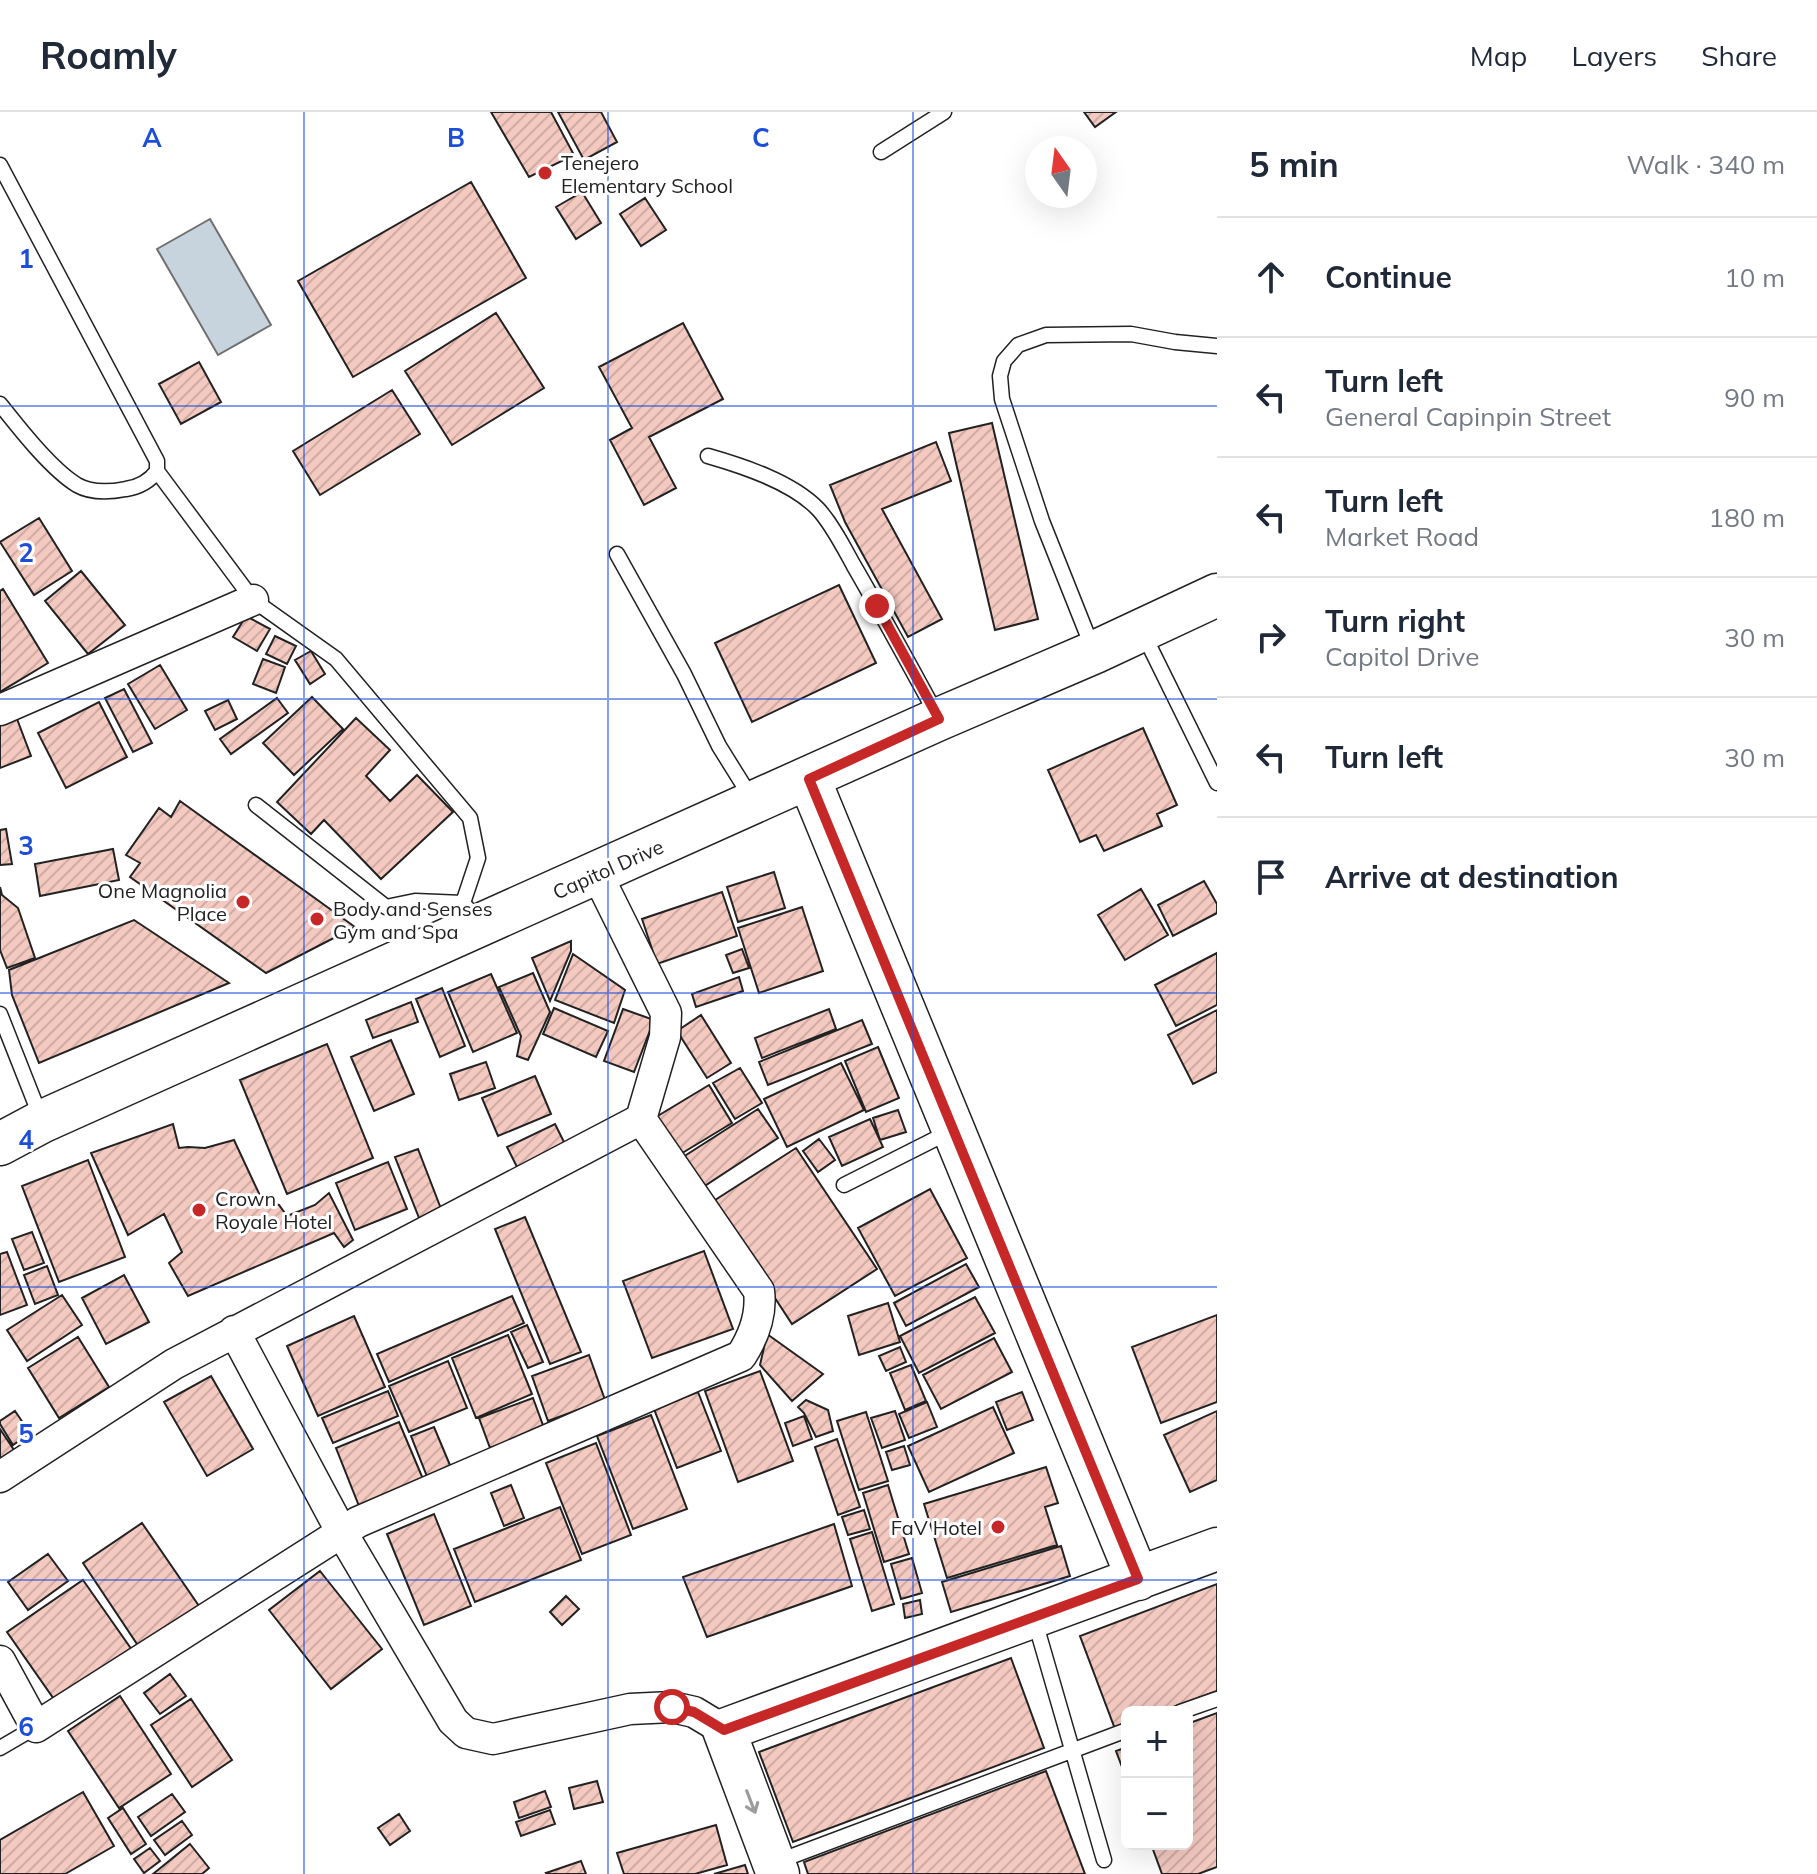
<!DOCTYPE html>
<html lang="en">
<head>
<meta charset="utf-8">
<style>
  body { margin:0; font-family:Mulish,sans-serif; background:#f6f6f7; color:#1f2937 }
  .controls { position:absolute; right:24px; bottom:24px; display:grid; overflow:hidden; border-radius:12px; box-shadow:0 8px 32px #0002 }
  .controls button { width:72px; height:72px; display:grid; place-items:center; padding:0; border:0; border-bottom:2px solid #e0e1e3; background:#fff; color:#1f2937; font:40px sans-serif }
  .compass { position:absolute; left:1025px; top:24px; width:72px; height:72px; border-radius:50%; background:#fff; box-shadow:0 8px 32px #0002; rotate:346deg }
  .stop { position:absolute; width:24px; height:24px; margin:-18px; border:6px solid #c62828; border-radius:50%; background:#fff }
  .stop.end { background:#c62828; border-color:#fff; box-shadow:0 2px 8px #0008 }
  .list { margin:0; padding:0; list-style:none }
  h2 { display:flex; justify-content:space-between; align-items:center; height:104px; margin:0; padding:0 32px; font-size:34px }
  h2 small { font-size:26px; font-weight:400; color:#747a83 }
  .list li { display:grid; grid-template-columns:52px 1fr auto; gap:24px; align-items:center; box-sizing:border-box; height:120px; padding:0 32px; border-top:2px solid #e0e1e3 }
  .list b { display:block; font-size:30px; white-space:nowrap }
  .list p { margin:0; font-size:26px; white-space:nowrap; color:#747a83 }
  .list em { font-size:26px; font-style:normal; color:#747a83 }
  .icon { flex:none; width:44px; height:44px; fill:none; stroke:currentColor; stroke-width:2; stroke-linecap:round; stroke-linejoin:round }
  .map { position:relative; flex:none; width:1217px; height:1762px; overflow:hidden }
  header { display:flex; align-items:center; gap:48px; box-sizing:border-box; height:112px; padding:0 40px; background:#fff; border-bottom:2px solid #e0e1e3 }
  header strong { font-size:38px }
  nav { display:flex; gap:44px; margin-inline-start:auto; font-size:28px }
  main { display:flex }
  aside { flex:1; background:#fff }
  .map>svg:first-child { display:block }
  .water { fill:#c7d3dd; stroke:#6f6f6f; stroke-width:2 }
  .building { fill:url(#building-hatch); stroke:#222; stroke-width:2 }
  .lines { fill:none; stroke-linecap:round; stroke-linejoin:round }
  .lane-casing { stroke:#222; stroke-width:17 }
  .street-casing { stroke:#222; stroke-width:33 }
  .secondary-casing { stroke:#222; stroke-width:45 }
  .lane { stroke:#fff; stroke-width:14 }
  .street { stroke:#fff; stroke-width:30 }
  .secondary { stroke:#fff; stroke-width:42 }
  .oneway { stroke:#9c9c9c }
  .route { stroke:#c62828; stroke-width:10 }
  .grid { fill:none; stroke:#1d4ed8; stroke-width:2; stroke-opacity:0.55 }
  .poi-dot { fill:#c62828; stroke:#fff; stroke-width:3 }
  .labels { text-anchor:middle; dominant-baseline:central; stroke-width:6; stroke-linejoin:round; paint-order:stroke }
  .poi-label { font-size:20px; fill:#222; stroke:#fff; text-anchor:start }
  .street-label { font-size:20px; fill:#222; stroke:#fff }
  .grid-label { font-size:26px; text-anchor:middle; font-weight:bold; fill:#1d4ed8; stroke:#fff; stroke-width:6; stroke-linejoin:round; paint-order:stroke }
</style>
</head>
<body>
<header>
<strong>Roamly</strong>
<nav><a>Map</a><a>Layers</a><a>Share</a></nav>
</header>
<main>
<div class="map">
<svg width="1217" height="1762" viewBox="0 0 1217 1762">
  <defs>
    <pattern id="building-hatch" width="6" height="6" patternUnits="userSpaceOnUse" patternTransform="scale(2)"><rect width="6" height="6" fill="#f3c9c0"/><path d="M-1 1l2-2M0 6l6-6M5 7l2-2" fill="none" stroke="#d0aca5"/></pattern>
  </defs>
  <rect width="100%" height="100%" fill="#fff"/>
  <path class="water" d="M210,107L271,213L218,243L157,137Z"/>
  <path class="building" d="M491,0H551L574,43L529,65Z
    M558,0H601L617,30L584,48Z
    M1084,0H1116L1095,15Z
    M471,70L526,166L353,265L298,169Z
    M582,80L601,111L576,127L556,95Z
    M645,86L666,118L641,134L620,102Z
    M496,201L544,276L452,333L405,259Z
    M683,211L723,287L649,325L676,376L644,393L610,328L632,316L599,255Z
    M199,250L221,290L181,312L159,272Z
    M392,278L420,322L320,383L293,339Z
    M992,311L1038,507L995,518L949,321Z
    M936,330L951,369L882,397L942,507L908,525L845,410L830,373Z
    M39,406L72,459L34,483L0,430Z
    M81,459L125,513L88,542L45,489Z
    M839,473L876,551L752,610L715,531Z
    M3,477L48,551L0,580V479Z
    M246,504L270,517L257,539L233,525Z
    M275,524L296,534L287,552L266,542Z
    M311,539L325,562L310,572L295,548Z
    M263,547L285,555L276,581L253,572Z
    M160,553L187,598L155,617L128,572Z
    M124,577L152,631L133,640L105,586Z
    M312,585L343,617L294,663L263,631Z
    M277,586L288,601L231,642L220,627Z
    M228,588L237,607L215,618L205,599Z
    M99,590L127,645L66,676L38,621Z
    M14,599L31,644L0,656V604Z
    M356,606L390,638L366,664L390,689L417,663L453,700L381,767L324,708L311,722L277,690Z
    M1143,616L1177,693L1157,702L1162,714L1104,739L1096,723L1080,730L1048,658Z
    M180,689L355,815L266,861L130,765L140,751L126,743L159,696L171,705Z
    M6,717L12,752L0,753V718Z
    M113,737L119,768L40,784L35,752Z
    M774,760L785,796L738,810L727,775Z
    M1204,769L1217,792V801L1173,824L1158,793Z
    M0,775L2,783L18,796L35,846L7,856L0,838Z
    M1141,777L1168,823L1125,848L1098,803Z
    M722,780L737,824L657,852L642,807Z
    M802,795L823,859L759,881L738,816Z
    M134,808L229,871L39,951L12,883L9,858Z
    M571,829V839L550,889L532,846Z
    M742,837L749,856L733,861L726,843Z
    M1217,841V893L1176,914L1155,873Z
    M573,842L625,878L614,911L555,888Z
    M533,861L550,900L528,948L517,944L521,924L499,875Z
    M491,862L517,921L473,940L448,880Z
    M739,865L743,879L696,895L692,882Z
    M442,876L465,934L440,945L416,887Z
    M411,890L418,910L373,926L366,908Z
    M554,896L608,919L596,945L543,922Z
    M623,897L654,908L634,960L604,949Z
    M829,897L836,917L762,946L755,926Z
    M1217,898V960L1193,972L1168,923Z
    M701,903L731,951L707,966L677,919Z
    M862,908L872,932L768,973L759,950Z
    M391,928L414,982L374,999L351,945Z
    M327,932L373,1046L287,1082L240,968Z
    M878,935L899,986L866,1000L845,949Z
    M486,950L495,976L459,988L450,962Z
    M841,951L864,998L787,1035L764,987Z
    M740,956L762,991L735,1007L713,971Z
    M535,964L551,1002L498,1024L482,986Z
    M709,973L732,1011L679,1043L656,1005Z
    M758,997L778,1026L703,1075L683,1045Z
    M898,998L906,1020L880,1028L873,1006Z
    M870,1007L883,1035L842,1054L829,1025Z
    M173,1012L179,1036L188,1035L205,1036L234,1028L263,1090L279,1093L287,1104L315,1093L329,1081L353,1128L344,1135L334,1121L188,1184L169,1151L182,1140L164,1102L128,1123L91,1041Z
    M555,1012L569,1040L521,1063L507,1035Z
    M819,1027L835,1048L818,1060L803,1039Z
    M796,1036L877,1157L792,1212L712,1090Z
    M418,1037L443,1102L421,1111L395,1045Z
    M88,1048L125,1145L59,1170L22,1074Z
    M388,1050L407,1097L355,1118L336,1071Z
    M930,1077L967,1146L895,1184L858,1116Z
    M525,1105L581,1240L550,1252L495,1117Z
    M32,1120L44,1151L24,1158L12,1127Z
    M704,1139L733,1217L652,1246L623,1169Z
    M7,1140L27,1193L0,1203V1142Z
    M966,1152L979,1175L906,1214L894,1191Z
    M47,1154L58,1183L35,1192L24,1163Z
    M124,1163L149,1210L106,1232L82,1186Z
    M62,1183L82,1213L27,1249L7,1218Z
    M512,1184L524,1211L389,1270L377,1242Z
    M975,1185L995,1221L919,1261L900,1224Z
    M888,1191L900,1230L859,1243L848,1204Z
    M1217,1203V1290L1161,1311L1132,1235Z
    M354,1204L385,1275L318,1304L287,1234Z
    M527,1213L543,1250L528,1256L511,1220Z
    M767,1222L823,1262L792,1289L760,1253Z
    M508,1223L532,1282L476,1306L452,1246Z
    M78,1225L109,1275L59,1306L28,1256Z
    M994,1226L1012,1260L941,1297L923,1263Z
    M900,1235L906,1250L886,1259L879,1244Z
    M589,1243L605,1288L548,1309L532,1264Z
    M448,1249L467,1296L409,1320L389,1274Z
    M911,1253L926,1289L905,1298L890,1261Z
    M760,1259L793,1349L738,1370L705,1279Z
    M211,1264L253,1337L207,1364L164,1290Z
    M388,1279L398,1304L333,1331L322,1306Z
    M698,1280L721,1339L677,1356L654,1297Z
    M1022,1280L1033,1308L1007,1318L996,1290Z
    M533,1286L544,1316L490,1336L479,1306Z
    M806,1288L828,1298L833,1319L816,1325L804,1301L798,1295Z
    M927,1290L937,1315L909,1326L899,1302Z
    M993,1295L1014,1341L929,1380L908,1334Z
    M15,1299L30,1321L13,1333L0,1312V1309Z
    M895,1299L905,1328L882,1336L871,1306Z
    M1217,1299V1368L1190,1380L1164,1323Z
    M866,1300L888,1369L859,1378L837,1309Z
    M651,1303L687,1397L633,1417L597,1324Z
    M804,1304L812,1327L793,1334L785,1311Z
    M399,1310L423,1367L359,1394L336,1336Z
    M434,1315L452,1358L428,1367L411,1324Z
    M0,1317L14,1338L0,1347Z
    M837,1327L860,1395L838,1403L815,1335Z
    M596,1331L631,1423L582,1442L546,1351Z
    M904,1334L910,1353L892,1358L886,1340Z
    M1046,1355L1058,1391L1045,1395L1057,1433L947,1466L924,1392Z
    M511,1373L524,1406L504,1414L491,1381Z
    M888,1373L909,1442L884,1450L863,1381Z
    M560,1395L581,1448L475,1490L454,1437Z
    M864,1398L870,1417L848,1423L842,1405Z
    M434,1402L471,1494L424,1513L387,1422Z
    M142,1411L199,1494L139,1535L83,1451Z
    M834,1412L852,1474L707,1525L683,1465Z
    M872,1420L894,1492L872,1499L850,1427Z
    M1061,1434L1070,1464L951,1500L942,1470Z
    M48,1442L68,1469L28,1498L8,1470Z
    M912,1446L922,1481L901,1487L891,1452Z
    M320,1459L382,1537L331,1577L269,1498Z
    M83,1468L132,1538L56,1590L7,1520Z
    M1217,1472V1579L1160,1600H1127V1612L1115,1617L1080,1524Z
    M566,1484L579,1497L562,1513L550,1500Z
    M920,1488L922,1502L905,1506L903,1492Z
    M1011,1546L1044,1636L793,1730L759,1640Z
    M170,1562L186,1584L160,1602L144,1581Z
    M120,1584L171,1662L119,1696L68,1619Z
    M191,1587L232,1648L192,1675L151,1613Z
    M1217,1601V1755L1198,1762H1162L1151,1732H1187V1612Z
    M1127,1635V1668L1116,1639Z
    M1046,1659L1085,1762H808L804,1750Z
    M597,1669L603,1690L574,1697L569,1676Z
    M545,1679L551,1695L519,1706L514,1690Z
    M83,1680L114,1734L65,1762H0V1728Z
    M172,1682L185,1700L151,1724L138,1705Z
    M123,1696L146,1732L131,1742L108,1706Z
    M550,1698L555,1712L521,1724L516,1710Z
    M399,1702L410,1719L390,1733L378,1716Z
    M182,1709L192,1723L165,1743L154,1728Z
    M716,1713L727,1753L695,1762H624L617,1741Z
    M190,1732L209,1756L202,1762H153Z
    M150,1736L160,1749L144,1761L134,1747Z
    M581,1749L586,1762H547L546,1761Z
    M745,1753L748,1762H714Z"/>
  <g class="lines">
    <g class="lane-casing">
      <path id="lane" d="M881,40L944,0
        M0,53L157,349V359C149,370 139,375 126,377C111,380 91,381 77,373C51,357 19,316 0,292
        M708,344C743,354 792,370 818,397C832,412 844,436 854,454C883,504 910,554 938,605
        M157,359L253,488L336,547L470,706L478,746L463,791
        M617,442L684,562L719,634L752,687
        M1143,521L1217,671
        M1093,537L1042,409L1002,287L1000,264L1004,249L1018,233L1046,223L1131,222L1175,230L1217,234
        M256,693L386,795L415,789L463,791L469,798
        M0,902L41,1006
        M844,1073L949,1020
        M1034,1506L1104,1748
        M1180,1600L1217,1587
        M0,1636L36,1615
        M779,1749L1127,1618"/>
    </g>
    <g class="street-casing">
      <path id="street" d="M0,598L253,488
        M234,1219L342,1421L453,1609L466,1621L493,1627L630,1597L672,1595L694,1600L724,1618
        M0,1365L174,1252L641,1007L665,925L666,901L597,762
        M0,1549L36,1615L358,1410L741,1244C754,1224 762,1203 759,1179L641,1007"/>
    </g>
    <g class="secondary-casing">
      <path id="secondary" d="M809,667L1138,1467
        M0,1032L43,1009L939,607L1095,540L1217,483
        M778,1762L724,1618L1217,1437"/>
    </g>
    <use href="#lane" class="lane"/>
    <use href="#street" class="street"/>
    <use href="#secondary" class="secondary"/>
  </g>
  <defs><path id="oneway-shaft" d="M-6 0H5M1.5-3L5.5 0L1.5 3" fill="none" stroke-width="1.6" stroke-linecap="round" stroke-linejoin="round" transform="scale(2)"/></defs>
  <use class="oneway" href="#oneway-shaft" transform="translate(751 1690) rotate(69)"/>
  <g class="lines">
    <path class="route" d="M672,1595L694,1600L724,1618L1138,1467L809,667L939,607L877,494"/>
  </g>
  <path class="grid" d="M304,0V1762M608,0V1762M913,0V1762M0,294H1217M0,587H1217M0,881H1217M0,1175H1217M0,1468H1217"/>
  <g class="poi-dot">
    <circle cx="545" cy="61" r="8"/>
    <circle cx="243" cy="790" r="8"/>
    <circle cx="317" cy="807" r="8"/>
    <circle cx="199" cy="1098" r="8"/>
    <circle cx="998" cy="1415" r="8"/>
  </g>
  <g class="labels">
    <g class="poi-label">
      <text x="561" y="50">Tenejero<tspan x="561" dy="23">Elementary School</tspan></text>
      <text x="227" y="778" text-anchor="end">One Magnolia<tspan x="227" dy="23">Place</tspan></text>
      <text x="333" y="796">Body and Senses<tspan x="333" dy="23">Gym and Spa</tspan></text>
      <text x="215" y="1086">Crown<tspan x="215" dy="23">Royale Hotel</tspan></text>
      <text x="982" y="1415" text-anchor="end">FaV Hotel</text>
    </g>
    <g class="street-label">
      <text transform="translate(608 757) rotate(-24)">Capitol Drive</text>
    </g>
  </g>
  <g class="grid-label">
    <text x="152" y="35">A</text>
    <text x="456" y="35">B</text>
    <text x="761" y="35">C</text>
    <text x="26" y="156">1</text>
    <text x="26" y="450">2</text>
    <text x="26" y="743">3</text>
    <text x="26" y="1037">4</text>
    <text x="26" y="1331">5</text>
    <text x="26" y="1624">6</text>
  </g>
</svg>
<div class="controls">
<button>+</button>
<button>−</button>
</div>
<svg class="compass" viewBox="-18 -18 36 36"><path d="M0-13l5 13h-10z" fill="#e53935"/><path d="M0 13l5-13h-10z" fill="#747a83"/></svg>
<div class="stop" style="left:672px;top:1595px"></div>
<div class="stop end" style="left:877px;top:494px"></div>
</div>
<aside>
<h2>5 min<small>Walk · 340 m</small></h2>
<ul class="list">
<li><svg class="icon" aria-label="ahead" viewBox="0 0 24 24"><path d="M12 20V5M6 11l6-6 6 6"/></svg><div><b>Continue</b></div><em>10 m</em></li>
<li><svg class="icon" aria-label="left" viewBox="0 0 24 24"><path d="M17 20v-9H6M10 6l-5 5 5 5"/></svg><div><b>Turn left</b><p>General Capinpin Street</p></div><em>90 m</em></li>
<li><svg class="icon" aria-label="left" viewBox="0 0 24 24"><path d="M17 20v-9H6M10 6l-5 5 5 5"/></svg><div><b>Turn left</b><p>Market Road</p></div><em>180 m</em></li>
<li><svg class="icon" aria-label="right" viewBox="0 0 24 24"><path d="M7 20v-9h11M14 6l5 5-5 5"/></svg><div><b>Turn right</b><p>Capitol Drive</p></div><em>30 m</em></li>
<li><svg class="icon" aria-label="left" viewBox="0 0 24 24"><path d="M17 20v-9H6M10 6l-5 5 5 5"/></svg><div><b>Turn left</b></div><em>30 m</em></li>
<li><svg class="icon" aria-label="arrive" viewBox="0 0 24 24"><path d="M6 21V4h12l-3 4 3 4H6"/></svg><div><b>Arrive at destination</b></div></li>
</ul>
</aside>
</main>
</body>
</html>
